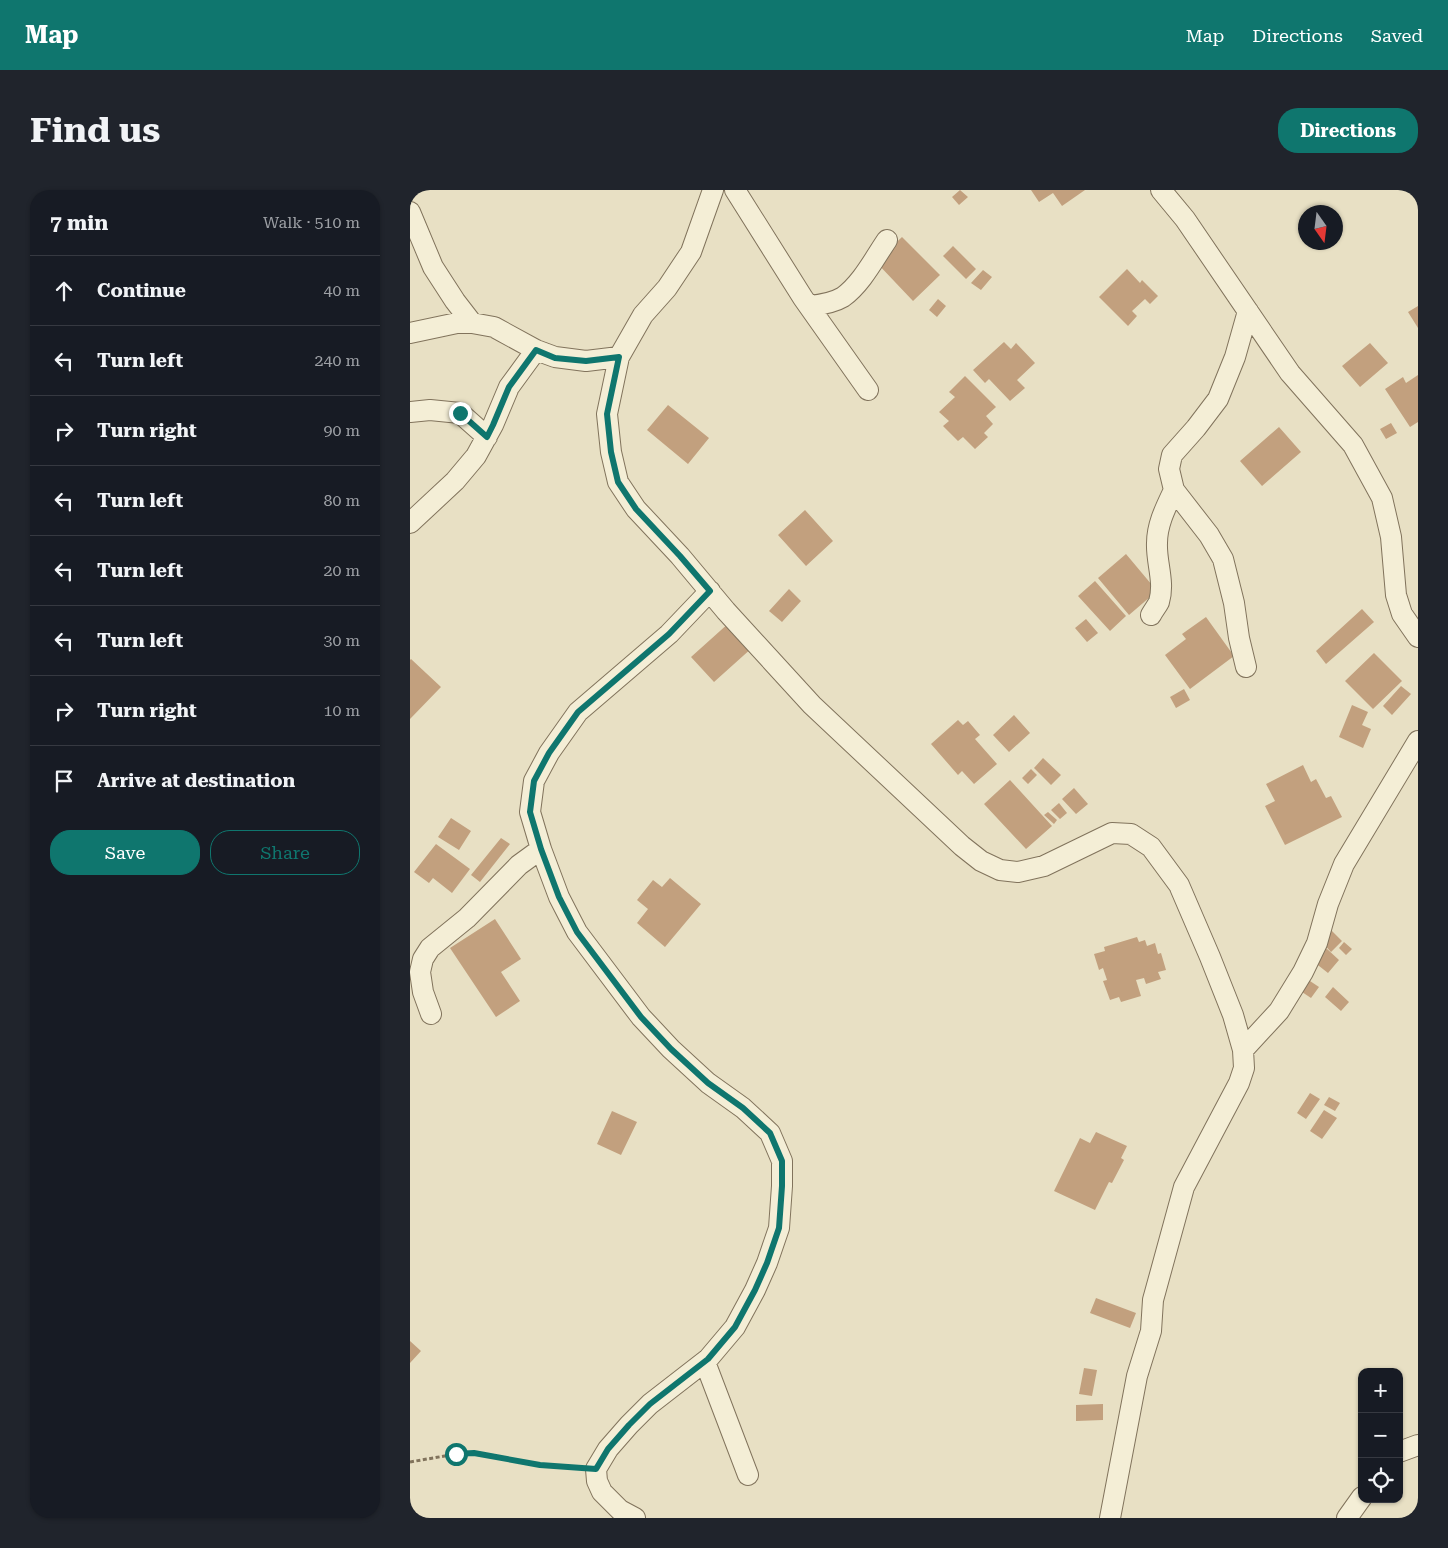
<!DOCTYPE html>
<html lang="en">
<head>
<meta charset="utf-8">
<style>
  body { margin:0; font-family:"Roboto Serif",serif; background:#20242c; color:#f1f3f6 }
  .controls { position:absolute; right:15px; bottom:15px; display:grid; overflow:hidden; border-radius:10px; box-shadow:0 1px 4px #0004 }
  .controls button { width:45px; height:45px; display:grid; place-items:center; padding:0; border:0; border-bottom:1px solid #363941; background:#171b24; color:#f1f3f6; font:25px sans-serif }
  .compass { position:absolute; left:888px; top:15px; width:45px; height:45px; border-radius:50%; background:#171b24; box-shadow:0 1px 4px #0004; rotate:166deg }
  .stop { position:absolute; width:15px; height:15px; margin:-11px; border:4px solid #0f766e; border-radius:50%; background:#fff }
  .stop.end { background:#0f766e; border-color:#fff; box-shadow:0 1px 5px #0008 }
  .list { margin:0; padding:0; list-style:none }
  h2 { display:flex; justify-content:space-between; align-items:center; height:65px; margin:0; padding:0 20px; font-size:21px }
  h2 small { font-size:16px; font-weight:400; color:#9ea1a6 }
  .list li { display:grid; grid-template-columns:32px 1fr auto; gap:15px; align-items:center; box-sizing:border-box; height:70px; padding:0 20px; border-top:1px solid #363941 }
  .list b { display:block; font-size:19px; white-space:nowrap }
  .list em { font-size:16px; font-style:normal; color:#9ea1a6 }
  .actions { display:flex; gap:10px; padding:15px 20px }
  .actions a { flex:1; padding:11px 0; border:1px solid #0f766e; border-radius:20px; text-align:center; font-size:18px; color:#0f766e }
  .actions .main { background:#0f766e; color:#fff }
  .icon { flex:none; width:28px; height:28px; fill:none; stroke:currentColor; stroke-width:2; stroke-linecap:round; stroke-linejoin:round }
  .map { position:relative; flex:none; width:1008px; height:1328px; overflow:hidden; border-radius:20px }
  header { display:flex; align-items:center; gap:30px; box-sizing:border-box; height:70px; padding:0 25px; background:#0f766e; color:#fff }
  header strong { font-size:24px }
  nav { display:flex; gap:28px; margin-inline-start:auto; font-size:18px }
  .intro { display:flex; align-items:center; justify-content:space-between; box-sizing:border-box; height:120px; padding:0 30px }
  h1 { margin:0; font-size:35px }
  .button { padding:12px 22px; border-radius:20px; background:#0f766e; color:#fff; font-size:18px; font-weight:700 }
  main { display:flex; gap:30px; padding:0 30px }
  aside { flex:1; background:#171b24; border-radius:20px; box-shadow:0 1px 4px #0004 }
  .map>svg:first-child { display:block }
  .building { fill:#c2a07e }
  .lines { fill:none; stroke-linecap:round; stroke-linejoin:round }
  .street-casing { stroke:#81735c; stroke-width:22 }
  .path { stroke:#81735c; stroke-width:3; stroke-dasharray:4 2.5; stroke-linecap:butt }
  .street { stroke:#f4eed6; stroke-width:20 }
  .route { stroke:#0f766e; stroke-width:6 }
</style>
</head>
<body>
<header>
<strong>Map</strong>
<nav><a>Map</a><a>Directions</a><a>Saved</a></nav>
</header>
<div class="intro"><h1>Find us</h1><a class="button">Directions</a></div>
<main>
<aside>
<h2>7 min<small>Walk · 510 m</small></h2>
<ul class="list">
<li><svg class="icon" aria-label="ahead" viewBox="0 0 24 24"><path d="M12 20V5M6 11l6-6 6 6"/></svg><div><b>Continue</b></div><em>40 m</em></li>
<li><svg class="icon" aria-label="left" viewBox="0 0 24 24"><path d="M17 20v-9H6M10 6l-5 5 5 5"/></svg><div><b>Turn left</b></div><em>240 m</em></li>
<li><svg class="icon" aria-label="right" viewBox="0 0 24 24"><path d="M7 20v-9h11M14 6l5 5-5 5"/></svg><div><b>Turn right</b></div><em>90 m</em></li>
<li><svg class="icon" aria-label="left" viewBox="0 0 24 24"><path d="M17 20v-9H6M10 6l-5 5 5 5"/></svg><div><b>Turn left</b></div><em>80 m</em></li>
<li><svg class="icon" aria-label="left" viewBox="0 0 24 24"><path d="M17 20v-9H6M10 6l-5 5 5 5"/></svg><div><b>Turn left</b></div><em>20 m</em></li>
<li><svg class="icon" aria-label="left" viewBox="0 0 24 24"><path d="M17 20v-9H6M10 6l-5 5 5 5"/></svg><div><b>Turn left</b></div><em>30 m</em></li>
<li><svg class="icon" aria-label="right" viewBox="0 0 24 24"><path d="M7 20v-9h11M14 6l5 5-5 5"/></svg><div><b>Turn right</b></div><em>10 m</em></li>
<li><svg class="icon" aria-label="arrive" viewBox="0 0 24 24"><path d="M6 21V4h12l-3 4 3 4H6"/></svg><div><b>Arrive at destination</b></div></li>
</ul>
<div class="actions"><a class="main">Save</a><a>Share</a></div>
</aside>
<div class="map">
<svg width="1008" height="1328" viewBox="0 0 1008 1328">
  <rect width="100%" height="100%" fill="#e8e0c4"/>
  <path class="building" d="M550,0L558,7L549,15L542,7Z
    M621,0H675L652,16L643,3L629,12Z
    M492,47L530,85L503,111L466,72Z
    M543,56L566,79L556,89L533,66Z
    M717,79L730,93L732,90L748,106L740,114L735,109L722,121L727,126L718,136L689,107Z
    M573,80L582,87L571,100L561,93Z
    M528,109L536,116L527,127L519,120Z
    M1008,116V138L998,122Z
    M594,152L601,159L606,153L625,173L607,190L615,198L600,211L579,189L575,193L563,180Z
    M960,153L978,173L950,197L932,176Z
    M1008,185V232L1000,237L975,199L993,187L996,193Z
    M555,186L586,217L576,226L583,234L574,243L578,247L565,259L553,247L548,251L533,236L539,231L529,222L545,207L539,202Z
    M258,215L299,248L278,274L237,240Z
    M981,233L987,243L976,249L970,239Z
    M869,237L891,262L852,296L830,271Z
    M395,320L423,351L396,376L368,345Z
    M716,364L747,401L719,425L688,388Z
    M685,391L716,426L700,441L668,406Z
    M379,399L391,411L372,432L359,421Z
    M952,419L964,432L916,474L906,461Z
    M796,427L824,466L780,499L755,465L776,449L772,444Z
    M676,429L688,443L677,452L665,438Z
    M320,432L343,457L304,492L281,467Z
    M964,463L992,491L963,519L935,491Z
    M1,469L31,497L0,529V470Z
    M991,496L1001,504L982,525L973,516Z
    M774,499L780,510L766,518L760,507Z
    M942,515L958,522L952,535L961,539L953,558L929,547Z
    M604,525L620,543L599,562L583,545Z
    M548,530L553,535L558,531L570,545L565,549L587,574L564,594L552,581L548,585L521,554Z
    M633,568L651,585L641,595L624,578Z
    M893,575L901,592L906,589L916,608L921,606L932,627L875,655L855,616L865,611L856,594Z
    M621,579L627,585L618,594L612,588Z
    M600,590L642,636L616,659L574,614Z
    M664,598L678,614L666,624L652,609Z
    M649,613L657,623L650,629L641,620Z
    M638,622L647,630L644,634L634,625Z
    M41,628L61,641L49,660L28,647Z
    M91,648L100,654L70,692L61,685Z
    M26,654L60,679L42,703L23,688L19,693L4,682Z
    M260,688L291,714L255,757L227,733L238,719L227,710L243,690L252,697Z
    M85,729L111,769L91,782L110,811L86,827L40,758Z
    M921,740L932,751L921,762L910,750Z
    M727,747L729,752L735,750L737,756L745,753L748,764L751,763L756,780L748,782L751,789L736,794L734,788L726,790L731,806L711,812L709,807L700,810L693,791L697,790L693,778L689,780L684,764L695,761L694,757Z
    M934,752L942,759L936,765L929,758Z
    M916,758L929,770L918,783L904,772Z
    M897,789L909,797L901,808L889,800Z
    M923,797L939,812L931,821L915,807Z
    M900,903L910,909L896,929L887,923Z
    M919,907L930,913L925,921L914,915Z
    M914,920L927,928L912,949L900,941Z
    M202,921L227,932L211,965L187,954Z
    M686,942L717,956L711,968L714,970L702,993L699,992L685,1020L644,1001L670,948L680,953Z
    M686,1108L726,1123L720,1138L680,1123Z
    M0,1151L11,1161L0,1173Z
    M674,1178L687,1180L682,1206L669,1204Z
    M693,1214V1230L666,1231V1215Z"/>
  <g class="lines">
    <g class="street-casing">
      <path id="street" d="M303,0L281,62L257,98L233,125L209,167L197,224L201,262L208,292L226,319L270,366L316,421L402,515L552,656L571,671L590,680L608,682L634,676L702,643L721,644L741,657L769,695L800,767L823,825L833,860L834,878L829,893L774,997L743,1110L741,1141L727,1186L700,1328
        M325,0L393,108L458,200
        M751,0L775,29L880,183L943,255L972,308L981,347L986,405L992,424L1008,447
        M0,22L23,77L45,111L62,133
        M399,116C410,115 423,113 433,107C452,93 464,69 477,50
        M0,143L47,133H62L84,137L126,160L145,167L176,171L209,167
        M0,222L20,220L50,223L77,247
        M0,333L45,291L66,266L83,235L99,197L126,160
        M741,425C743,421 747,416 749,412C755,392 746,372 747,353C747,334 756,317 764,300
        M836,477L829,448L824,413L813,369L799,345L764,300L759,279L762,265L786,238L808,209L825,167L838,121
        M21,824L13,802L10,782L13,769L20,758L57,728L109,675L131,659
        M833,860L869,821L893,782L907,753L918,714L934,674L1008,551
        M295,1172L338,1285
        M989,1262L1008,1255
        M225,1328L210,1320L192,1302L187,1291L186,1279L198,1259L219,1235L240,1214L298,1169L325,1137L345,1100L357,1073L369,1038L372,996V971L360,943L333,918L298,893L261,859L231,827L167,742L149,707L131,659L120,622L124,591L139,563L168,522L259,444L300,401
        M937,1328L952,1307"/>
    </g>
    <path class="path" d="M0,1272L46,1264L64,1263L131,1275L165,1277"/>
    <use href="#street" class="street"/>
  </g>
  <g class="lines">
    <path class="route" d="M46,1264L64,1263L130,1275L186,1279L198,1259L219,1235L240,1214L298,1169L325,1137L345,1100L357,1073L369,1038L372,996V971L360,943L333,918L298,893L261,859L231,827L167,742L149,707L131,659L120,622L124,591L139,563L168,522L259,444L300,401L270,366L226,319L208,292L201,262L197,224L209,167L176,171L145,168L126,160L99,197L83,235L77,247L50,223"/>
  </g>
</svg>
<div class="controls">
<button>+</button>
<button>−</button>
<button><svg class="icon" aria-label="locate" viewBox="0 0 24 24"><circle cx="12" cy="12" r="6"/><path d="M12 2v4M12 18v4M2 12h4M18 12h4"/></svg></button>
</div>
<svg class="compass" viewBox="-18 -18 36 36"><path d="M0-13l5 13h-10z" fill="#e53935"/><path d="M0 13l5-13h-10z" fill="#9ea1a6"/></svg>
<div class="stop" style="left:46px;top:1264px"></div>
<div class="stop end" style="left:50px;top:223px"></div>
</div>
</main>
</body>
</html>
